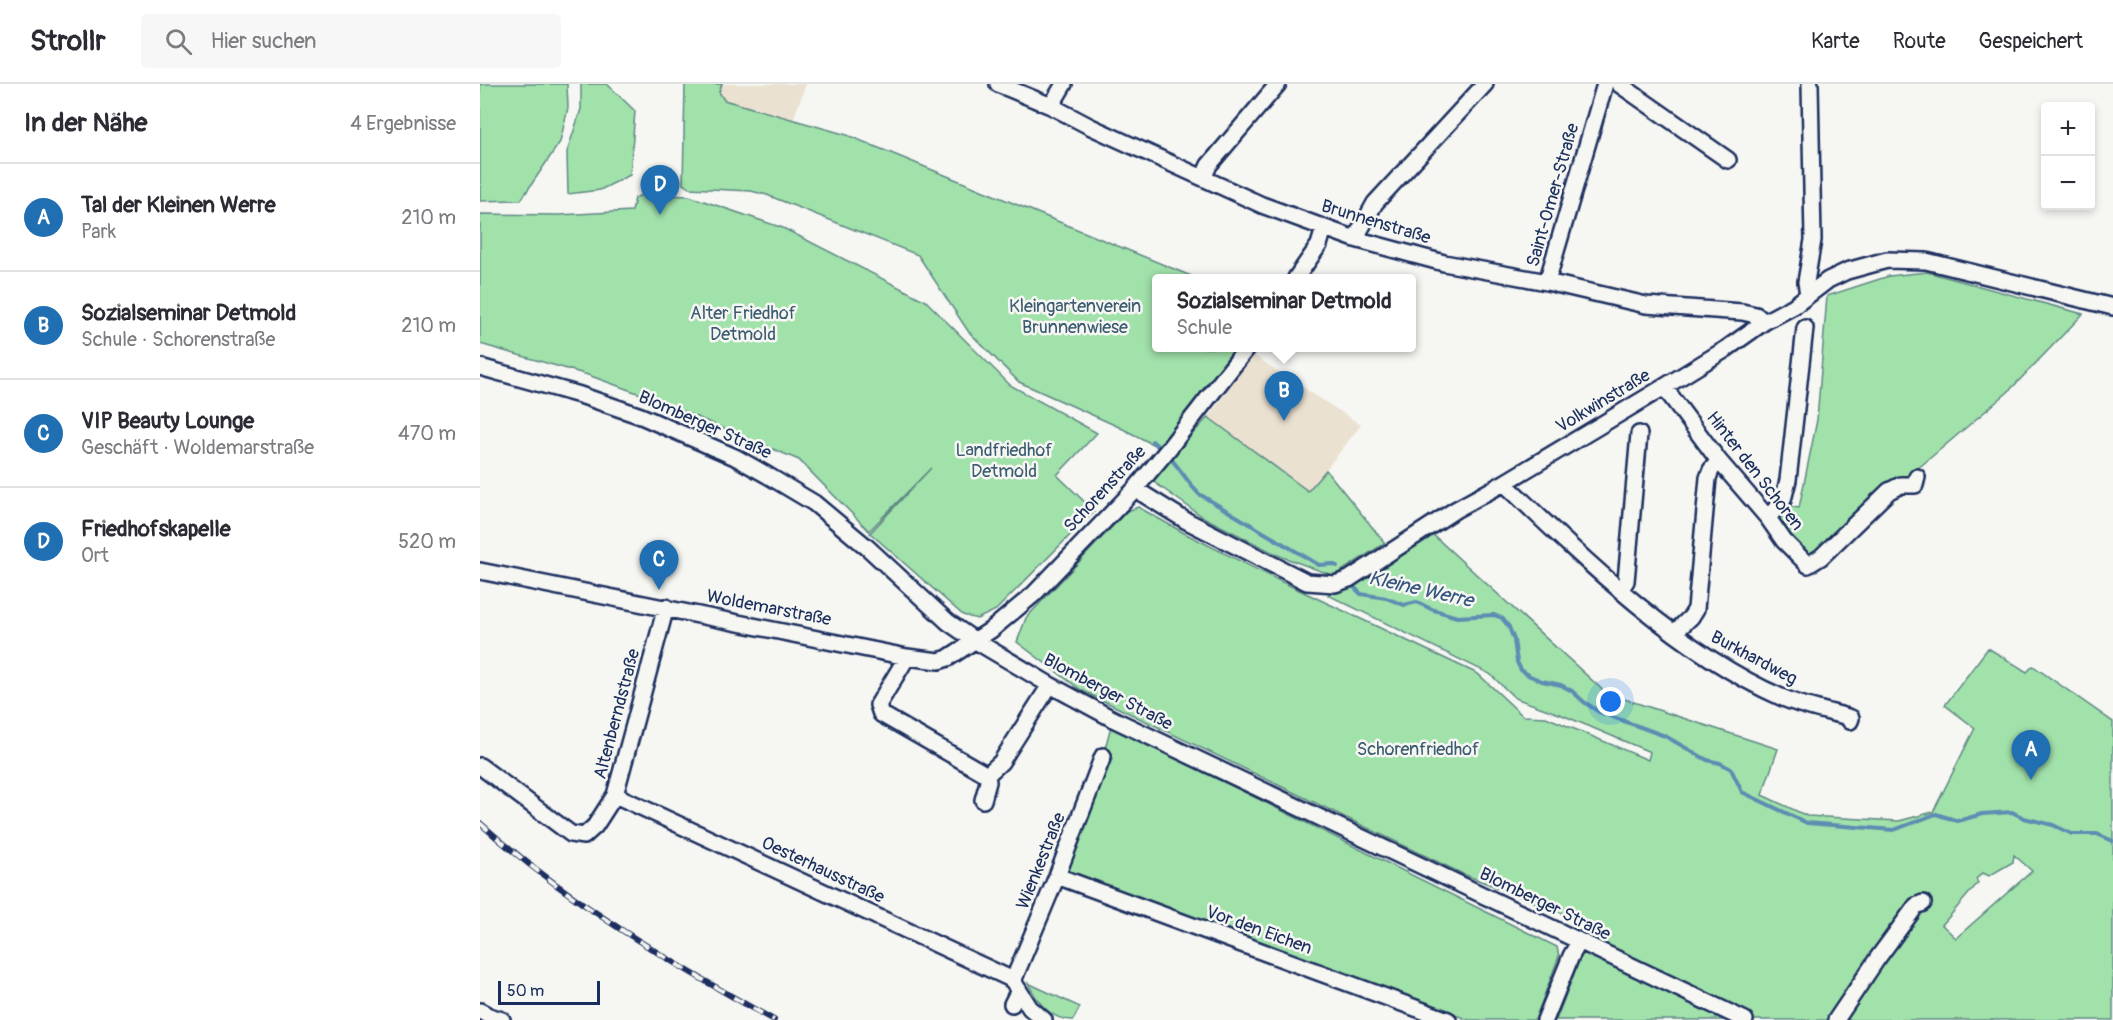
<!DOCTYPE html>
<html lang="de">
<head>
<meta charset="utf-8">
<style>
  body { margin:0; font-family:Pangolin,sans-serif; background:#f7f7f7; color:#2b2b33 }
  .controls { position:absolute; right:18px; top:18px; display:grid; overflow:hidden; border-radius:6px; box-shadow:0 3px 9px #0003 }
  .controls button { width:54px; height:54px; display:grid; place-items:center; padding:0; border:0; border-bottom:2px solid #e1e1e2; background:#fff; color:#2b2b33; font:30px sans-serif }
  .scale { position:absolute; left:18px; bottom:15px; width:102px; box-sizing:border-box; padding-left:6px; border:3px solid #1b2f5e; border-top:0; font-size:16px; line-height:21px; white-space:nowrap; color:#1b2f5e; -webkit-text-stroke:4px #f6f6f2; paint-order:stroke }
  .you { position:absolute; left:1131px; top:618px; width:21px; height:21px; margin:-15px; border:4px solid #fff; border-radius:50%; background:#1a73e8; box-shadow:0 0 0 9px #1a73e833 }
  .badge { display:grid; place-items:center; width:39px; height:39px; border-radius:50%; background:#1f6fb2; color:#fff; font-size:20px; font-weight:700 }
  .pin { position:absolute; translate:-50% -50px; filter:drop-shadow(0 2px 3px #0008) }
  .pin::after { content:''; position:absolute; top:32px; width:21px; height:18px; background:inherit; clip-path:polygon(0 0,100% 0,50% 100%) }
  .popup { position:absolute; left:672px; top:190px; width:264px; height:78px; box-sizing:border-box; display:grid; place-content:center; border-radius:6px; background:#fff; filter:drop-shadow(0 2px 4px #0005); font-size:20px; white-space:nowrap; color:#7c7c81 }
  .popup b { font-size:22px; color:#2b2b33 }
  .popup::after { content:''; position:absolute; left:50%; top:100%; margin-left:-12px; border:12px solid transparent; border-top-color:#fff }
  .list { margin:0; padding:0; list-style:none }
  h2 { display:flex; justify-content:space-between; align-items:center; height:78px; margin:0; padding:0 24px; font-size:26px }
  h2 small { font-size:20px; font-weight:400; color:#7c7c81 }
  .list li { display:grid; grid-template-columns:39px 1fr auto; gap:18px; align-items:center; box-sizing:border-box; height:108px; padding:0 24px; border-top:2px solid #e1e1e2 }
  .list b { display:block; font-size:22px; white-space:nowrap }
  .list p { margin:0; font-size:20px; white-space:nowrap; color:#7c7c81 }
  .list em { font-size:20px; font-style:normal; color:#7c7c81 }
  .icon { flex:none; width:33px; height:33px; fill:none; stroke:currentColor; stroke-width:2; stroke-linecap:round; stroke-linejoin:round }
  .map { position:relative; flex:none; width:1633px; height:936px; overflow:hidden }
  header { display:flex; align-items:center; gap:36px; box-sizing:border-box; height:84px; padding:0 30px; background:#fff; border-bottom:2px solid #e1e1e2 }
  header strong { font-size:28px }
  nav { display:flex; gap:33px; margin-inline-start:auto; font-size:21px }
  .search { width:420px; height:54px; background:#f7f7f7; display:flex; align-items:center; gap:15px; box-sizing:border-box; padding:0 21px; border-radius:6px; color:#7c7c81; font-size:22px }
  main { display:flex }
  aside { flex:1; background:#fff }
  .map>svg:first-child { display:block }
  .built { fill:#ebe1d1 }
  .green { fill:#a1e1aa; stroke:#5e8884; stroke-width:1.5; fill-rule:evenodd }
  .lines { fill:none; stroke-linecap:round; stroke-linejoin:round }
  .stream { stroke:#5c8db2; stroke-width:4 }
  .minor-casing { stroke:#1b2f5e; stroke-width:20 }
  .minor { stroke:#f6f6f2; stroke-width:15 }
  .rail-casing { stroke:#1b2f5e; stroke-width:6 }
  .rail { stroke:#f6f6f2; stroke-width:4; stroke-dasharray:11; stroke-linecap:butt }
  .labels { text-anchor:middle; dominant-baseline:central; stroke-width:5; stroke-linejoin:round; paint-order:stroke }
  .street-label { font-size:18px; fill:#1b2f5e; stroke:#f6f6f2 }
  .park-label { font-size:18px; fill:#3c5c71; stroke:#f6f6f2 }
  .water-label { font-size:20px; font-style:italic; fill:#365681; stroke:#f6f6f2 }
</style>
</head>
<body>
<header>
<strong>Strollr</strong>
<div class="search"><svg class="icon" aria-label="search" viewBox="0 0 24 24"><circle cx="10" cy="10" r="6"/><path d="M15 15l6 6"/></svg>Hier suchen</div>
<nav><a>Karte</a><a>Route</a><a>Gespeichert</a></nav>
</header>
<main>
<aside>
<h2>In der Nähe<small>4 Ergebnisse</small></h2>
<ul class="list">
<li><span class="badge">A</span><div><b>Tal der Kleinen Werre</b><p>Park</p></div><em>210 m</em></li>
<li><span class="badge">B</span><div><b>Sozialseminar Detmold</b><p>Schule · Schorenstraße</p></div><em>210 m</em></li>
<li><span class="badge">C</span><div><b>VIP Beauty Lounge</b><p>Geschäft · Woldemarstraße</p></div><em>470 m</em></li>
<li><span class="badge">D</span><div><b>Friedhofskapelle</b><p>Ort</p></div><em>520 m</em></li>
</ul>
</aside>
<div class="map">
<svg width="1633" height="936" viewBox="0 0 1633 936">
  <rect width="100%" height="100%" fill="#f6f6f2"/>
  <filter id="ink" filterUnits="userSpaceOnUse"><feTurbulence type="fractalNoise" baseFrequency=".0167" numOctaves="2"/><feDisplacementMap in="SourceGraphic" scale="12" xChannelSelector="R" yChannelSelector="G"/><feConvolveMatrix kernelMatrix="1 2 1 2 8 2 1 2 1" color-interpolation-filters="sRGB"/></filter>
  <g filter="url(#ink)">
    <path class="built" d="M242,0H326L313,36L244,16L239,8Z
      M773,271L881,341L829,407L728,333Z"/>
    <path class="green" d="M0,0H87L88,24L80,58L41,116L0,117Z
      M101,0H127L155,27L150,91L120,106L88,110L87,68L101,25Z
      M205,0H242L239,8L244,16L367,51L716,194H676V264H755L680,364L639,343L539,298L488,247L438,171L287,111L271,107L209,104L203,100Z
      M163,110L209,112L303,144L446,217L530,301L617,349L577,391L614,427L516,526L497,535L483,531L390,449L451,384L389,447L319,376L174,315L108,291L0,260V130L79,131L152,127L155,114Z
      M1447,188L1603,230L1528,308L1429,392L1409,403L1329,476L1299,442V430L1306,422L1319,424L1337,336L1347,212L1409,192Z
      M728,333L828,407L846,386L905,459L854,492L800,472L723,433L671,396Z
      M658,423L706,450L800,497L998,590L1043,632L1066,633L1168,676L1170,668L1082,631L1035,614L1010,590L848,511L951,449L1126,609L1298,665L1282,711L1327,732L1419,737L1453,728L1495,644L1465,621L1508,564L1547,588L1553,582L1633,638V936H1076L1099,877L1107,839L983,790L601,606L537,558L546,534L647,427ZM1534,771L1552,787L1476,854L1462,841L1498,799L1496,795L1503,789L1509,792L1533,778Z
      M631,642L1077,863L1079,872L1055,936H989L585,790L623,672Z
      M548,899L600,923L593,936C570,936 558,919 548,899Z"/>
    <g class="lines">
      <path class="stream" d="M672,357L682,366
        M687,371C700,383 706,397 719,410L839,481L852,480L857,482
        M872,501L881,510L906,514L924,521L937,518L951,525L977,533L1014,531L1022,534L1029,543L1034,556L1037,578L1041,586L1050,592L1062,597L1081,601L1092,607L1104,618L1119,628L1185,652L1227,676L1240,679L1251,685L1262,708L1327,739L1414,746L1456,730L1478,737L1502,730L1532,728L1544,734L1573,741L1592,750H1617L1633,757"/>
      <g class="minor-casing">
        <path id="minor" d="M518,0L571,22L609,42L782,121L875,155L964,179L1067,198L1166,221L1262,228L1276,231L1284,238
          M1139,0L1248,76
          M571,22L584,0
          M723,94L729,81L798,0
          M875,155L895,119L1005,0
          M816,194L839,161L844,144
          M1067,198L1125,0
          M1328,210L1326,198L1333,156L1330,0
          M0,283L100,311L161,332L255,373L287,391L334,419L388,464L468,538L494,556L570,601L633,635L1265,936
          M1184,303L1239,377L1288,434L1304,457L1328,481L1341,473L1409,407L1421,401H1435L1437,393
          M1024,399C1103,475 1200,569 1301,613C1323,623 1348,627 1371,634L1370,637
          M655,405L705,436L827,498L855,500L869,495L975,426L1024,399L1184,303L1246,265L1284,238L1314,222L1348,196L1367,187L1407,176L1446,177L1633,223
          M1288,434L1303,416L1308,396L1325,244
          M0,487L427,573L459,577L468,574L511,546L554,510L655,405L686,368L767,264
          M1140,506L1146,497L1159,350
          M1195,548L1211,533L1216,525L1228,394L1231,386L1239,377
          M427,573L398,621L401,630L507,691L521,678L570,601
          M0,682L91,750L104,752L115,742L135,711L186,523
          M135,711L529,894L533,897L550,924L564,936
          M503,716L508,698L507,691
          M577,792L968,936
          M533,897L577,792L623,672
          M532,920L539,906
          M0,927L9,932L22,936
          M1065,936L1091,872L1099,858
          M1356,936L1397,875L1436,822L1443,819"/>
      </g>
      <use href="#minor" class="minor"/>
      <g class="rail-casing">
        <path id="rail" d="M0,739C88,818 191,879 294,936"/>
      </g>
      <use href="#rail" class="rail"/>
    </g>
  </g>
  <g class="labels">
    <g class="street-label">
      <text transform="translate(1073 111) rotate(-74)">Saint-Omer-Straße</text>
      <text transform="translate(896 138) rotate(17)">Brunnenstraße</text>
      <text transform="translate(1123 317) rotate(-31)">Volkwinstraße</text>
      <text transform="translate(225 341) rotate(24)">Blomberger Straße</text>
      <text transform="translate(1275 387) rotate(52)">Hinter den Schoren</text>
      <text transform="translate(625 405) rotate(-47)">Schorenstraße</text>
      <text transform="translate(289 524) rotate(11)">Woldemarstraße</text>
      <text transform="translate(1274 574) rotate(28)">Burkhardweg</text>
      <text transform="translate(628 608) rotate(28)">Blomberger Straße</text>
      <text transform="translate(137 630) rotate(-75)">Altenberndstraße</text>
      <text transform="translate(561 777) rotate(-68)">Wienkestraße</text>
      <text transform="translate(343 786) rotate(25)">Oesterhausstraße</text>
      <text transform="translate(1065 820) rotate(26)">Blomberger Straße</text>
      <text transform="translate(779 846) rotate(20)">Vor den Eichen</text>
    </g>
    <g class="park-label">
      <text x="595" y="222">Kleingartenverein<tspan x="595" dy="21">Brunnenwiese</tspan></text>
      <text x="263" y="229">Alter Friedhof<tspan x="263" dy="21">Detmold</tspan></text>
      <text x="524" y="366">Landfriedhof<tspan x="524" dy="21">Detmold</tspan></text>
      <text x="938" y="665">Schorenfriedhof</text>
    </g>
    <g class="water-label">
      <text transform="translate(941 505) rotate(13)">Kleine Werre</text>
    </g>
  </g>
</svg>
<div class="controls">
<button>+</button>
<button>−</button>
</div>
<div class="scale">50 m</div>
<div class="you"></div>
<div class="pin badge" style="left:1551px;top:696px">A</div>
<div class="pin badge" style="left:804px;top:337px">B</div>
<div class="popup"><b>Sozialseminar Detmold</b>Schule</div>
<div class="pin badge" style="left:179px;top:506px">C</div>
<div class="pin badge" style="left:180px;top:131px">D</div>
</div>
</main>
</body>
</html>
